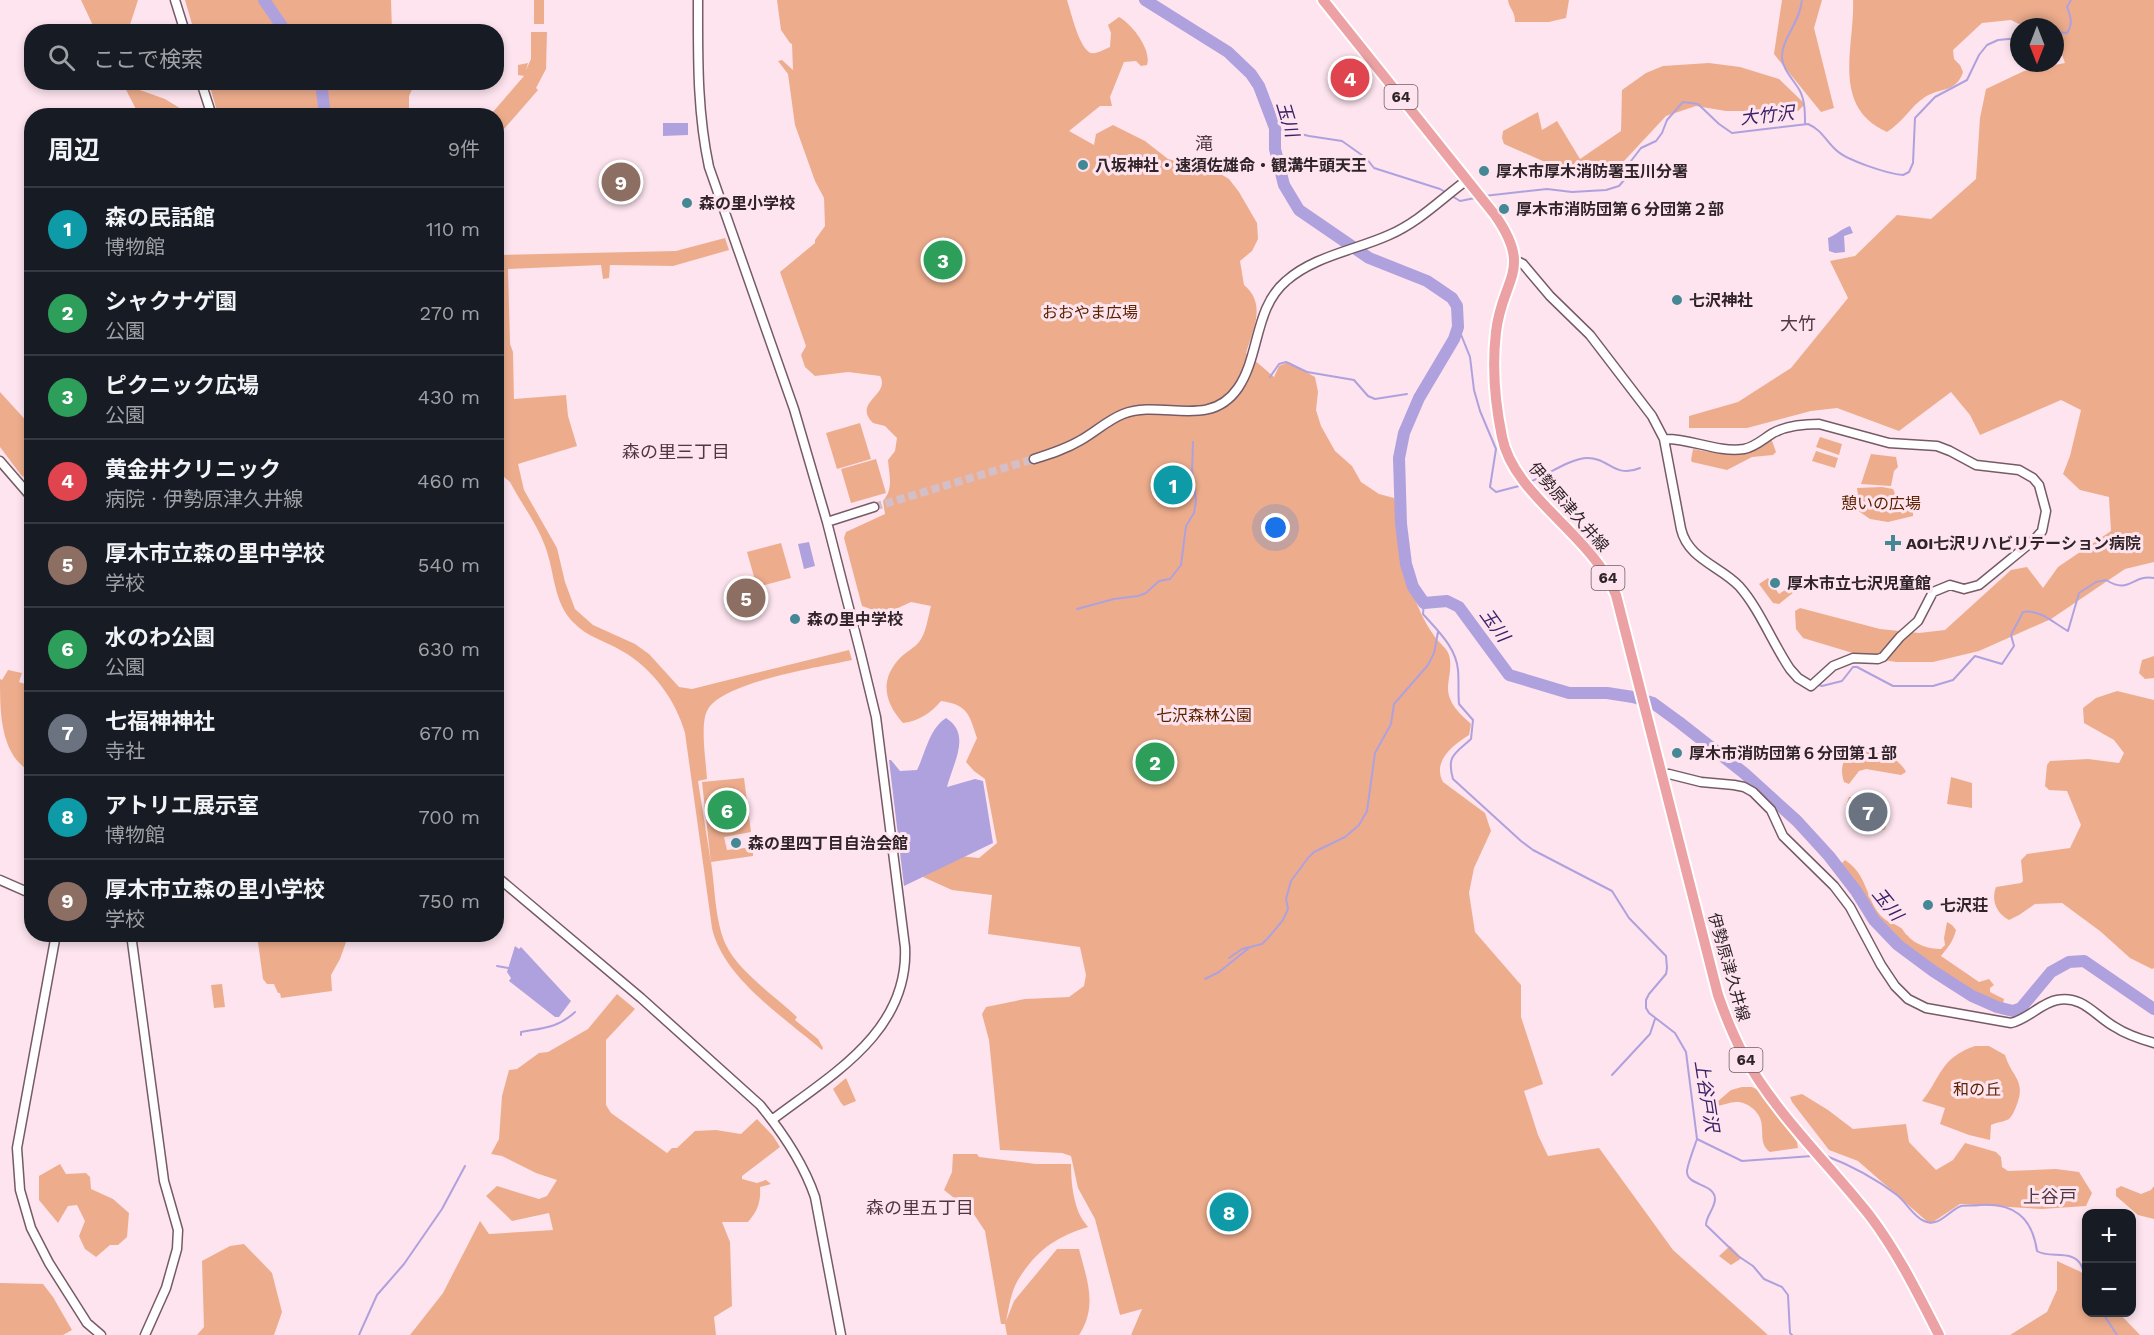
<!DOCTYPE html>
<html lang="ja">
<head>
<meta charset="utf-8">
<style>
  body { margin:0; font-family:"Work Sans","Noto Sans JP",sans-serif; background:#20242c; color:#f1f3f6 }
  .controls { position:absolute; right:18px; bottom:18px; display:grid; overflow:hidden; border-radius:12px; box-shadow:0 3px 9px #0003 }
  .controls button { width:54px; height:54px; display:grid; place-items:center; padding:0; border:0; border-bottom:2px solid #363941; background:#171b24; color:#f1f3f6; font:30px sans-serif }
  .compass { position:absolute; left:2010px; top:18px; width:54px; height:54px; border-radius:50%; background:#171b24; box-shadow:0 3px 9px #0003; rotate:180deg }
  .you { position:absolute; left:1276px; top:528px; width:21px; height:21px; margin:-15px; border:4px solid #fff; border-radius:50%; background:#1a73e8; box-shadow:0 0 0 9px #1a73e833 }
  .badge { display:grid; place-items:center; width:39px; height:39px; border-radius:50%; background:#ea580c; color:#fff; font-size:20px; font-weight:700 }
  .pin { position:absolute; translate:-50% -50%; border:3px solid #fff; box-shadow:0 2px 6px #0006 }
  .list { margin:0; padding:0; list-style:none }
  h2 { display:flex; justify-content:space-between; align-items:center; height:78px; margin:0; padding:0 24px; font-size:26px }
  h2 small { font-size:20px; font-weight:400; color:#9ea1a6 }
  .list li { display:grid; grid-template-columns:39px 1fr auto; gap:18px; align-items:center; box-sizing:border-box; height:84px; padding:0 24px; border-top:2px solid #363941 }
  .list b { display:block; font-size:22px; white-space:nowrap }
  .list p { margin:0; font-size:20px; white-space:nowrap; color:#9ea1a6 }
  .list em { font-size:20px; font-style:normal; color:#9ea1a6 }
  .icon { flex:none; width:33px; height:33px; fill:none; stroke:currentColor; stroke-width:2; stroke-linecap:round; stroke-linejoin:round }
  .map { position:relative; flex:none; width:2154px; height:1335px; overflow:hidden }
  .search { position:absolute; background:#171b24; box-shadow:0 3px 9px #0003; left:24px; top:24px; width:480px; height:66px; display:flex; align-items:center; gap:15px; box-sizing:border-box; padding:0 21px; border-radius:24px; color:#9ea1a6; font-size:22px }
  .panel { position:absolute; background:#171b24; box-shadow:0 3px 9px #0003; left:24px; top:108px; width:480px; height:834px; border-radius:24px }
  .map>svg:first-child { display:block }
  .green { fill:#edad8d }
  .water { fill:#afa1de }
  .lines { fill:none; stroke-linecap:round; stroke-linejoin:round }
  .stream { stroke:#afa1de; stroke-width:2 }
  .river { stroke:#afa1de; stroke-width:12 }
  .tertiary-tunnel { stroke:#d4bec7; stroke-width:8; stroke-dasharray:8 4; stroke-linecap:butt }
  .tertiary-casing { stroke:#765b67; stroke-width:11 }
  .primary-casing { stroke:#fff; stroke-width:14 }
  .tertiary { stroke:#fff; stroke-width:8 }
  .primary { stroke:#eca1a4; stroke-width:10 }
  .poi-dot { fill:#438894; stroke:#fde4ee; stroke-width:2 }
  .labels { text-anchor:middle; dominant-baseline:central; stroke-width:6; stroke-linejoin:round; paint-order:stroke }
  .shield { fill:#fde4ee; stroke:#6e5e64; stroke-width:1.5 }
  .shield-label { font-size:15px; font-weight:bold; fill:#302429 }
  .poi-label { font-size:16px; font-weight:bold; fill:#302429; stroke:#fde4ee; text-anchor:start }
  .park-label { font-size:16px; fill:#5c2300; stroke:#fde4ee }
  .street-label { font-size:16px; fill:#302429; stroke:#fde4ee }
  .water-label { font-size:18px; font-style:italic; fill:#3a2169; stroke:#fde4ee }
  .neighbourhood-label { font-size:18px; fill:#503742; stroke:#fde4ee }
</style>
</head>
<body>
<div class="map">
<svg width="2154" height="1335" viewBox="0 0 2154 1335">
  <rect width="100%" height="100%" fill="#fde4ee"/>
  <path class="green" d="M81,0H138L128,31L96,32Z
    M185,0H391L392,31H194Z
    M534,0H544V24H534Z
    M777,0H1067C1071,12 1079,49 1091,53C1097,54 1105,49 1110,47L1111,33L1108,25L1119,17C1132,24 1152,50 1147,65L1141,66L1136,61L1124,62L1110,97L1112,106H1100L1069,131L1094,145L1096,134L1113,125L1145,141L1168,159L1219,173L1229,179L1239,192L1257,223L1258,239L1252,251L1240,261L1244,285C1267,304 1253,330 1246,353L1274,377L1279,366L1289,362L1315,377L1318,392L1316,410L1321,426L1335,451L1352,466L1361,482L1379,494L1394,498C1404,525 1398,556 1409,583C1416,602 1423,621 1435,637C1439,643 1447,648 1449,655C1452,666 1449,675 1448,686C1447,703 1460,714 1471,724L1469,735C1453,745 1432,761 1443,782L1485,813L1491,831L1474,868L1469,893L1475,932L1521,985V1017L1543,1084L1524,1091L1538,1135L1548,1156L1599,1148L1673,1250L1768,1335H1131L1142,1309L1120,1315L1095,1219L1078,1188L1071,1156L1062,1153L1000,1150L989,1040L982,1014L986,1007L1025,999L1069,997L1084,986L1086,975L1080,947L988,934L992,895L952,890L912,872L942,793L959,856L979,858L997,843L985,779L974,771L966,762L977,738C969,714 968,705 941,701C931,713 919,721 903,723C884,702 879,679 901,657C906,652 914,648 919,642C926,634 928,617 931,606L911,602L885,614L862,606L844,538L846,532L885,514L883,501C894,488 889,475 888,460L895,451L897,438L885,426L873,423C852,402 891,395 880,376L848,372L815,376L805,367L801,355L806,346L780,272L815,243V240L825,226L824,198L815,181L795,125L788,74L778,61L782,60L793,70L792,44L790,43L781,30Z
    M1508,0H1569L1566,18L1549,22H1515C1515,10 1509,9 1508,0Z
    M1782,0H1822L1814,28L1834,108L1821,112L1774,54Z
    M1853,0H2154V562L2125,569L2051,619L1979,651L1933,662H1896L1866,657L1803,638L1796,629L1795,611L1800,608L1880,629L1919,633L1945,630L2011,570L2027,567L2043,588L2058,567L2111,531L2109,497L2080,490L2063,474L2070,456L2081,410L2061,400L1980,435L1970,415L1951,392L1899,431L1837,408L1811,411L1747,428H1689V416L1738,402L1791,368L1848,298L1830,261L1855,256L1897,215L1931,219L1976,179L1980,118L1986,89L2024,71L2065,63L2060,49L2055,45V27H2025L2011,20L1982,23L1953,50L1954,59L1960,65L1963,72C1956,93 1941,87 1925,97C1911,106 1903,122 1887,132C1830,106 1855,47 1853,0Z
    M531,32H547L546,69L536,88L538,90L497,137L496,116L481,115L492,113L524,76L518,75V65L528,63L526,70L531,59Z
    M1709,63L1740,67L1779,79L1805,104L1798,111H1726L1696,106L1666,116L1624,161L1607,172L1570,173L1504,144L1502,138L1503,131L1538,112L1542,130L1557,121L1580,159L1621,131L1622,90L1646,73L1663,66Z
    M209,83V82L415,83L409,96V116L218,115Z
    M123,84L165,99L191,115H139Z
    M725,238L729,250L673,266L610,265L609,278L603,279L601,265L508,269L510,344L513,352L514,399L566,395L568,416L577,446L518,464L524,490L557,548L565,582L575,609L593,625L635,644L649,654L679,687L692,689L849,650L852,660C821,667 720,682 707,711C700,725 706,762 707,779L698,781L711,863L702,782L744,778L751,832L724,837L727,850L753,847V856L711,862C715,887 715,922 726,945C739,972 775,996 797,1017L795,1020L818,1039L823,1048L822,1050C785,1018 723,978 712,928L685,733C676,700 652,668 622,651C606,641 587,637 574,623C553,603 555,572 545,546C537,524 521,503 510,482L504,477L497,329L496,255L676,251Z
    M0,392L31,426V482L21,475L0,447Z
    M860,423L871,459L837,469L826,433Z
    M1820,437L1842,444L1839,455L1816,447Z
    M1771,438L1776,452L1773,455L1752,457L1727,470L1692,462L1691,460L1693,449C1710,452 1734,458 1751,451C1758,449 1765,443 1771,438Z
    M1816,451L1838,458L1835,468L1812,461Z
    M1871,454L1896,457L1898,467L1894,471L1891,486L1861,484Z
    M876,459L886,493L851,503L841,469Z
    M1882,487L1893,489L1898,500L1913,501V516L1888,522L1870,519L1857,510L1853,509L1858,495L1857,488Z
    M781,543L791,578L757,587L747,552Z
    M1768,578L1779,594L1791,586L1794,592L1779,604L1773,603L1759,584Z
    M2154,656V678L2145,679L2139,673L2142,660Z
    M8,670L22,673L19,682L31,686V772C0,755 0,712 0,679L2,680Z
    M2117,691L2154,700V968L2152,969L2130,958L2100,931L2062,903L2035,904L2019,915L2009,920C1996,913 1991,900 1996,887L2021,883L2023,881L2021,860L2027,854L2070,848L2081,825L2067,791L2049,790L2045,786L2047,765L2050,761L2088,759L2119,763L2124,753L2114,740L2084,723L2083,708L2096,698Z
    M1862,751L1893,755C1896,762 1903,765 1906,772L1901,775L1866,769L1859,771L1849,784L1844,782C1840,769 1842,762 1850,752Z
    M1951,777L1972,783V808L1947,804Z
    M1849,797H1856L1861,810L1880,815L1886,827L1884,830C1866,829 1855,819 1847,803Z
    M1845,860C1868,875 1865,898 1881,916C1889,924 1895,923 1901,928C1902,928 1906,935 1907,935C1915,945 1929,949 1941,949L1945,945L1944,938L1947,922L1952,925L1956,930C1953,942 1948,947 1941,956L1979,982L1989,979L1994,985L1990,988V992L2004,999L2003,1004C1973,1000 1954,977 1930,964L1922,966L1899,949V942L1895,934L1878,921L1841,868L1842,863Z
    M257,935V934L365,935L362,937L350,939L346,942L340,959L331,975L332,991L281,998L280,993H278L274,984H267L263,979Z
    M222,984L225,1007L214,1008L211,985Z
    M617,994L635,1009L606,1040V1105L611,1113L667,1153L672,1148H677L695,1131L716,1130L741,1134L757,1119L773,1136L780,1147L742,1176V1179L757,1183L766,1180L771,1184L760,1187C761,1201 758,1211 748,1222H722L730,1242L732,1306L714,1317L716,1335H410L443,1293L480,1221L489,1234L553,1230L549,1213L512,1221L486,1196L497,1186L539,1199L547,1196L557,1180L536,1173L502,1156L491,1154L499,1139L502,1096L509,1070L517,1069L539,1053L548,1052L588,1029Z
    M1975,1046H1989L2005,1055C2012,1078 2027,1080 2016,1107C2014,1111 2013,1115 2009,1119C2004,1122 1997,1122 1991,1125L1990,1140L1969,1135L1940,1124L1945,1108L1922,1101C1942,1076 1940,1058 1975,1046Z
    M846,1078L856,1101L844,1106L841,1103L833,1089Z
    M1742,1087H1752L1760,1091L1797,1142L1798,1148L1770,1152C1759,1144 1764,1133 1761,1121C1759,1111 1746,1101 1736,1102C1730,1102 1724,1105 1717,1106V1102L1731,1090Z
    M1802,1094L1828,1110L1853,1129L1906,1124L1909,1142L1936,1170L1953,1160L1965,1143L1996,1152L2001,1157L2002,1167L2008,1171L2056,1169L2079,1172L2092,1193L2086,1206L2042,1209L1960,1204L1930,1224L1858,1161L1829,1150L1792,1102L1790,1097Z
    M953,1154H977L979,1157L1036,1164H1071C1071,1181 1073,1204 1082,1219C1084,1222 1086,1224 1088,1227C1055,1237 1036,1251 1018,1280C1011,1291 1009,1308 1006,1321L1014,1301L1057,1249H1079C1087,1280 1098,1306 1079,1335H1007L1005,1324H1001L985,1231L973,1213L944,1190L952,1172Z
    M60,1164L66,1174L86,1173L90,1177L91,1189L113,1199L129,1213L127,1237L118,1245H110L96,1257L85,1249L79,1236L85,1221L77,1205L68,1206L58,1223L39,1200V1176Z
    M2121,1186L2141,1194L2151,1190L2154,1186V1219L2138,1215L2116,1196V1189Z
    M244,1244L272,1273L282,1312L274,1335H197L204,1327L202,1261L230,1246Z
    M1730,1246L1742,1258L1731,1265L1719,1256Z
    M2057,1261L2081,1272L2086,1278V1312L2119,1313L2140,1335H2010L2047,1312L2057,1290Z
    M0,1283L43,1284L53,1297L72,1330L63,1335H0Z"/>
  <path class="water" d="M663,123H688V135L663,136Z
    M1850,226L1853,233L1844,236L1845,252L1835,253L1829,251L1828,238C1836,235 1841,229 1850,226Z
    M809,542L815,566L804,569L798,544Z
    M946,718C972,734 953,763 947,787L975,779L983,781L993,843L904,886L889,760H891L900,771L917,770C926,752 929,729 946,718Z
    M515,946L519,949L521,947L571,1001L559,1017H555L509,981L511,978L507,972Z"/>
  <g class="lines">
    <path class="stream" d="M1802,0C1800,23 1781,39 1782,58C1783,70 1794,80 1800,91C1805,101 1805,113 1805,124
      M2055,32L2067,33C2073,24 2071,17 2067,7L2071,0
      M1275,128L1309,136L1342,141L1366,158L1374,168L1440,189L1447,193
      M1452,196L1460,201L1475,198
      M1484,196L1547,189L1572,192L1606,190L1619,186L1625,179L1631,161L1641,148L1656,141L1662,133L1667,120L1683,102L1698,104L1719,124L1732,133L1808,124C1822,130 1825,140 1836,150C1846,160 1888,174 1903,175L1909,172L1913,163L1915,118L1935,97L1967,80L1979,55L1987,45L1998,40L2019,38
      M1458,327L1470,357L1474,390L1480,411L1496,449L1490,487L1496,492L1519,486
      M1270,377L1279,364L1286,362L1307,372L1354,380L1368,396L1375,399L1407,394
      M1415,395L1420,397
      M1532,481C1547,475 1570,459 1586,458C1609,457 1614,479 1640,468
      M1424,603L1423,614C1437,630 1456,647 1458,670C1459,681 1458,693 1459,704L1473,720L1471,739C1456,753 1446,755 1453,779L1521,841L1533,850L1612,891L1629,918L1666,956L1667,968L1666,974L1649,994L1646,1000V1008L1649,1013L1675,1033L1686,1052L1697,1139L1742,1161L1812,1156
      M1077,609L1114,599L1138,596L1146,593L1159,581L1170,579L1181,565L1186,526L1194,513L1196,501L1192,471L1193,442
      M1819,685L1822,686L1842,681L1853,667H1857L1893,686H1933L1953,680L1975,656L2002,664L2014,646L2011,635L2023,612C2040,609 2055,624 2068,631L2079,593L2096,582L2106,580C2130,595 2132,574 2154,578
      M1229,958L1242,949L1262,944L1269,937L1283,920L1288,909L1286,899L1291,881L1308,858L1314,852L1345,837L1359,825L1367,811L1375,753L1391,724L1394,704L1428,665L1434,653L1438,632
      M497,966L508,968
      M1205,979L1219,972L1249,948
      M521,1035V1032C543,1028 558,1028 575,1012
      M1612,1075L1650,1034L1655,1019
      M1697,1139C1695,1145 1687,1166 1687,1171C1686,1186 1715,1183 1715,1199C1715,1208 1706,1216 1706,1225L1738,1256L1753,1266L1764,1279L1782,1287L1788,1295L1790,1333L1792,1335
      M1824,1155C1850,1165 1875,1178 1897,1195C1907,1203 1913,1216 1924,1221C1939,1228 1948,1211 1961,1206C1966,1205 1974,1206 1980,1205C2014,1203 2032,1217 2037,1251C2049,1259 2073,1249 2081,1265C2084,1270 2085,1277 2086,1283
      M2102,1312L2117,1335
      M359,1335L377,1295L404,1264L442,1209L465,1166"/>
    <path class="river" d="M264,0L286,32
      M1145,0L1228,52L1251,74L1259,86L1275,128V149L1284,185L1299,210L1369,258L1427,281L1452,298L1457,306L1458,327L1454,339L1419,398L1404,433L1399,458L1401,524L1406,564L1413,587L1424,603L1447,601L1459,607L1509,675L1569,693H1607L1633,697L1653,703L1679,722L1744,773L1797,821L1829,856L1856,891L1874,920L1898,945L1933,971L1972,996L1997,1007L2013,1011L2021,1008L2051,972L2069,962L2084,961L2154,1009
      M321,82L325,116"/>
    <path class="tertiary-tunnel" d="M874,507L1034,459"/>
    <g class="tertiary-casing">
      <path id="tertiary" d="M175,0L185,32
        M698,0C698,57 697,111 709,167L794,409L827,522L861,655L876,717L905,947C909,1032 831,1075 772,1120
        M201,82L212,116
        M1515,260L1523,264L1550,296L1590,335L1652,416L1664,439L1681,529C1688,559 1720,566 1739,586C1759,608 1773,644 1790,669L1798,678L1811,686L1833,666L1853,658L1878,659L1883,657L1900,637L1918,621L1933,592L1950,585L1964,589L1979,585L2034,540L2042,531L2046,511L2039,485L2033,478L2019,470L1976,465L1950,451L1937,446L1889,443L1819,424C1804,424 1786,426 1773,433C1763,439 1755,447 1744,449C1717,453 1690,438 1664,439
        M1034,459C1050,454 1066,449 1081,440C1095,432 1108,420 1123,414C1162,399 1209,430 1238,388C1260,356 1254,308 1286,281C1314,256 1356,250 1389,235C1419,222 1441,199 1467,180
        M0,461L32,498
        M827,522L874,507
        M1663,774H1669L1701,782L1734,785L1744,787L1753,792L1771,810L1783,836L1834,886L1850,907L1881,965L1895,986L1908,999L1926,1008L2011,1023C2028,1019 2041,1003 2057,1000C2083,995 2095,1016 2115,1027C2127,1035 2140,1039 2154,1043
        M496,876L641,998L760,1105C783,1133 803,1162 815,1197L841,1335
        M0,880L32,894
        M56,934L17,1148L20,1190L31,1228L49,1263L87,1323L101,1335
        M131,934L164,1181L178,1230L177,1249L166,1288L145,1335"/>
    </g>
    <g class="primary-casing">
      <path id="primary" d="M1323,0L1495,215C1534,271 1502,278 1496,332C1492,366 1495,403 1502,437C1514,497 1592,534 1616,595L1718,995C1725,1015 1733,1035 1743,1054C1774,1112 1829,1164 1870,1216C1898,1253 1918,1294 1939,1335"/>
    </g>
    <use href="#tertiary" class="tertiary"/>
    <use href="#primary" class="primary"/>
  </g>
  <g class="poi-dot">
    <circle cx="1083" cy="165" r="6"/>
    <circle cx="1484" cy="171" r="6"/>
    <circle cx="687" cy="203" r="6"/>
    <circle cx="1504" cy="209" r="6"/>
    <circle cx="1677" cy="300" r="6"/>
    <path d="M1890 534h6v6h6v6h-6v6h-6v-6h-6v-6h6z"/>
    <circle cx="1775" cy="583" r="6"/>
    <circle cx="795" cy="619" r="6"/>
    <circle cx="1677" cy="753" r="6"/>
    <circle cx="736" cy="843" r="6"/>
    <circle cx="1928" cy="905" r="6"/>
  </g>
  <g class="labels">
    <g class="shield">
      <rect x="1384.5" y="85" width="33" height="24" rx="4.5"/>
      <rect x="1591.5" y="566" width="33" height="24" rx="4.5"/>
      <rect x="1729.5" y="1048" width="33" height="24" rx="4.5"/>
    </g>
    <g class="shield-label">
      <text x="1401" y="97">64</text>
      <text x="1608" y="578">64</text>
      <text x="1746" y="1060">64</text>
    </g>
    <g class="poi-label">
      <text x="1095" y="165">八坂神社・速須佐雄命・観溝牛頭天王</text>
      <text x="1496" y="171">厚木市厚木消防署玉川分署</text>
      <text x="699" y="203">森の里小学校</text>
      <text x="1516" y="209">厚木市消防団第６分団第２部</text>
      <text x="1689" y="300">七沢神社</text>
      <text x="1906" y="543">AOI七沢リハビリテーション病院</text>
      <text x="1787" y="583">厚木市立七沢児童館</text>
      <text x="807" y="619">森の里中学校</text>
      <text x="1689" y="753">厚木市消防団第６分団第１部</text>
      <text x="748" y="843">森の里四丁目自治会館</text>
      <text x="1940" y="905">七沢荘</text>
    </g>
    <g class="park-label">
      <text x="1090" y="312">おおやま広場</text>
      <text x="1881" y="503">憩いの広場</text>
      <text x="1204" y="715">七沢森林公園</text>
      <text x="1977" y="1089">和の丘</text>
    </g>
    <g class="street-label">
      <text transform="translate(1569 507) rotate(49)">伊勢原津久井線</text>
      <text transform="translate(1729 967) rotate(74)">伊勢原津久井線</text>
    </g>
    <g class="water-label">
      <text transform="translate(1767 115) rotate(-6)">大竹沢</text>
      <text transform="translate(1288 119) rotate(73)">玉川</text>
      <text transform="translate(1495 625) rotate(54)">玉川</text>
      <text transform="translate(1888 904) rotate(51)">玉川</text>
      <text transform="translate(1707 1096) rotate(81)">上谷戸沢</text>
    </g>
    <g class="neighbourhood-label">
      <text x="1204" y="143">滝</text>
      <text x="1798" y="323">大竹</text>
      <text x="676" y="451">森の里三丁目</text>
      <text x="2050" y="1196">上谷戸</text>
      <text x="920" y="1207">森の里五丁目</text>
    </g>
  </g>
</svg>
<div class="controls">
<button>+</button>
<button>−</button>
</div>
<svg class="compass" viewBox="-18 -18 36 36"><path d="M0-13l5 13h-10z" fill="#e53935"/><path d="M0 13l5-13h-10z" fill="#9ea1a6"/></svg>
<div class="you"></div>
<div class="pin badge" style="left:1173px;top:485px;background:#0f9aa8">1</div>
<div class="pin badge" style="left:1155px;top:762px;background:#2e9e5b">2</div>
<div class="pin badge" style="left:943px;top:260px;background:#2e9e5b">3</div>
<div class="pin badge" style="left:1350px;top:78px;background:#e0444e">4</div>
<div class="pin badge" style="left:746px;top:598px;background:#8d6e63">5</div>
<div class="pin badge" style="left:727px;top:810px;background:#2e9e5b">6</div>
<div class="pin badge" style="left:1868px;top:812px;background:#6b7280">7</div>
<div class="pin badge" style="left:1229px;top:1212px;background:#0f9aa8">8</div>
<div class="pin badge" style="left:621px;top:182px;background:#8d6e63">9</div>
<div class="search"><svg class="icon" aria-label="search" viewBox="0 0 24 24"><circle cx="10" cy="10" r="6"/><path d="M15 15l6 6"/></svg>ここで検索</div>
<section class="panel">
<h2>周辺<small>9件</small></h2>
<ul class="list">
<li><span class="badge" style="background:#0f9aa8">1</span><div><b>森の民話館</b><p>博物館</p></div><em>110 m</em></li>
<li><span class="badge" style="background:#2e9e5b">2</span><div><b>シャクナゲ園</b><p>公園</p></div><em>270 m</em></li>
<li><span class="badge" style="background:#2e9e5b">3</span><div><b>ピクニック広場</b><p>公園</p></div><em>430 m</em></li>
<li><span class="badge" style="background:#e0444e">4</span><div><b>黄金井クリニック</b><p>病院 · 伊勢原津久井線</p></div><em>460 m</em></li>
<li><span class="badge" style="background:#8d6e63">5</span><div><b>厚木市立森の里中学校</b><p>学校</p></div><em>540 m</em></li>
<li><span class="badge" style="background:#2e9e5b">6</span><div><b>水のわ公園</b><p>公園</p></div><em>630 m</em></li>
<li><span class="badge" style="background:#6b7280">7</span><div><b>七福神神社</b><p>寺社</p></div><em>670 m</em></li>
<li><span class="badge" style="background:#0f9aa8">8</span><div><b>アトリエ展示室</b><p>博物館</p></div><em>700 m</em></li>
<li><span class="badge" style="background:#8d6e63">9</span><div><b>厚木市立森の里小学校</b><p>学校</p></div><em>750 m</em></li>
</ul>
</section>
</div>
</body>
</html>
